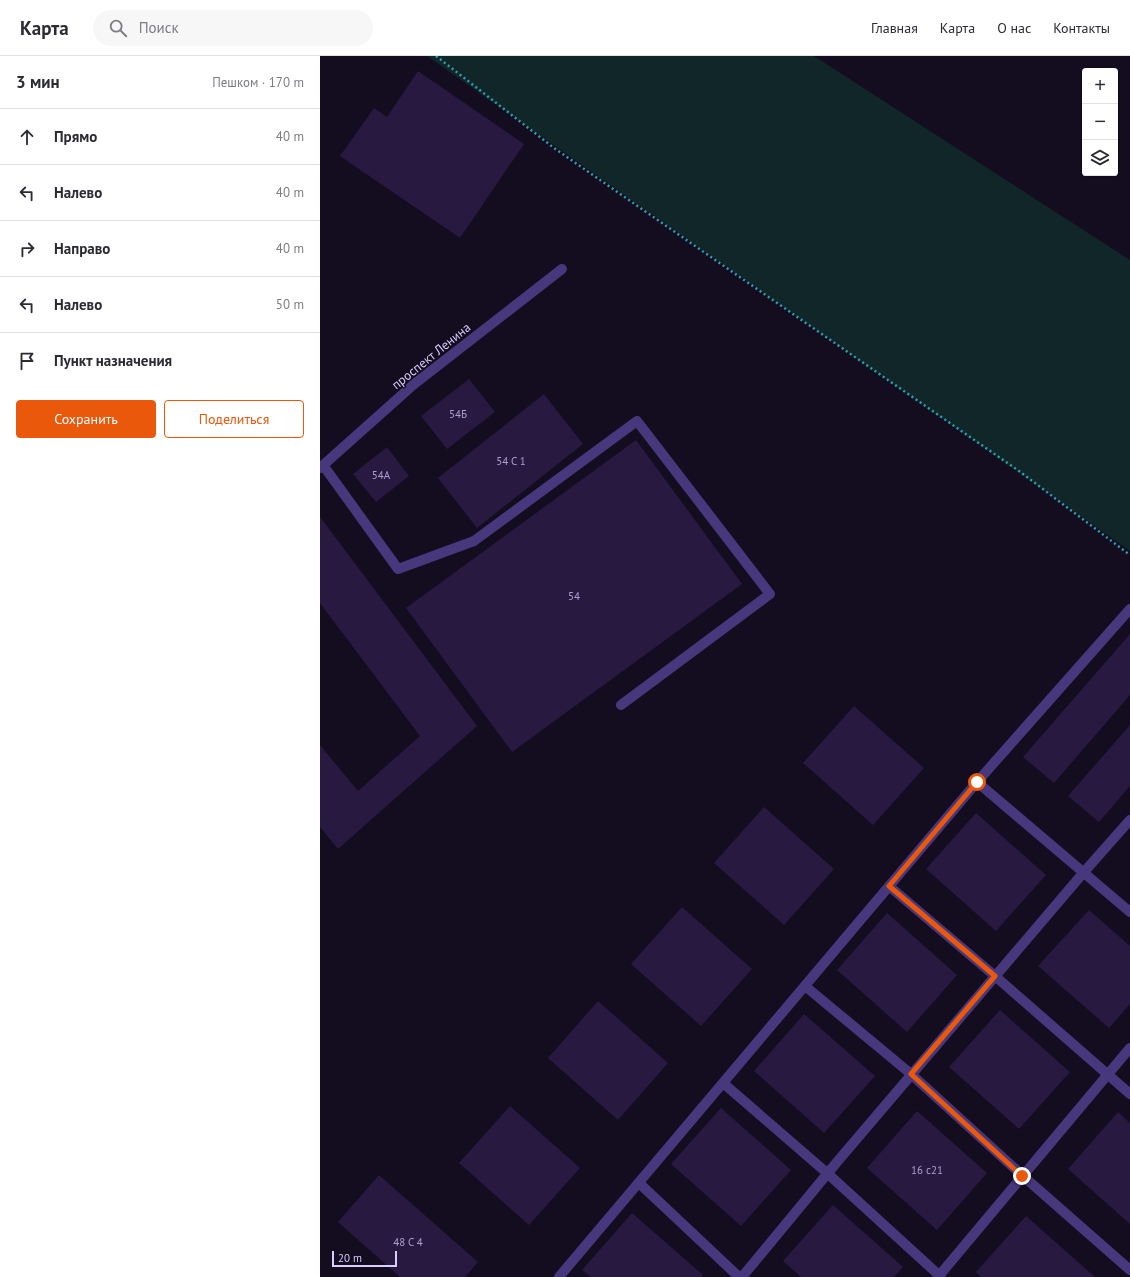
<!DOCTYPE html>
<html lang="ru">
<head>
<meta charset="utf-8">
<style>
  body { margin:0; font-family:"PT Sans",sans-serif; background:#f7f7f7; color:#2b2b33 }
  .controls { position:absolute; right:12px; top:12px; display:grid; overflow:hidden; border-radius:4px; box-shadow:0 1px 3px #0004 }
  .controls button { width:36px; height:36px; display:grid; place-items:center; padding:0; border:0; border-bottom:1px solid #e1e1e2; background:#fff; color:#2b2b33; font:20px sans-serif }
  .scale { position:absolute; left:12px; bottom:10px; width:65px; box-sizing:border-box; padding-left:4px; border:2px solid #daccfe; border-top:0; font-size:11px; line-height:14px; white-space:nowrap; color:#daccfe; -webkit-text-stroke:3px #130d1f; paint-order:stroke }
  .stop { position:absolute; width:12px; height:12px; margin:-9px; border:3px solid #ea580c; border-radius:50%; background:#fff }
  .stop.end { background:#ea580c; border-color:#fff; box-shadow:0 1px 4px #0008 }
  .list { margin:0; padding:0; list-style:none }
  h2 { display:flex; justify-content:space-between; align-items:center; height:52px; margin:0; padding:0 16px; font-size:17px }
  h2 small { font-size:13px; font-weight:400; color:#7c7c81 }
  .list li { display:grid; grid-template-columns:26px 1fr auto; gap:12px; align-items:center; box-sizing:border-box; height:56px; padding:0 16px; border-top:1px solid #e1e1e2 }
  .list b { display:block; font-size:15px; white-space:nowrap }
  .list em { font-size:13px; font-style:normal; color:#7c7c81 }
  .actions { display:flex; gap:8px; padding:12px 16px }
  .actions a { flex:1; padding:9px 0; border:1px solid #ea580c; border-radius:4px; text-align:center; font-size:14px; color:#ea580c }
  .actions .main { background:#ea580c; color:#fff }
  .icon { flex:none; width:22px; height:22px; fill:none; stroke:currentColor; stroke-width:2; stroke-linecap:round; stroke-linejoin:round }
  .map { position:relative; flex:none; width:810px; height:1221px; overflow:hidden }
  header { display:flex; align-items:center; gap:24px; box-sizing:border-box; height:56px; padding:0 20px; background:#fff; border-bottom:1px solid #e1e1e2 }
  header strong { font-size:19px }
  nav { display:flex; gap:22px; margin-inline-start:auto; font-size:14px }
  .search { width:280px; height:36px; background:#f7f7f7; display:flex; align-items:center; gap:10px; box-sizing:border-box; padding:0 14px; border-radius:22px; color:#7c7c81; font-size:15px }
  main { display:flex }
  aside { flex:1; background:#fff }
  .map>svg:first-child { display:block }
  .green { fill:#102629 }
  .building { fill:#281940 }
  .lines { fill:none; stroke-linecap:round; stroke-linejoin:round }
  .path { stroke:#2fa0af; stroke-width:2.5; stroke-dasharray:2 3; stroke-linecap:butt }
  .service { stroke:#47387e; stroke-width:10 }
  .minor { stroke:#47387e; stroke-width:10 }
  .route { stroke:#ea580c; stroke-width:5 }
  .labels { text-anchor:middle; dominant-baseline:central; stroke-width:3; stroke-linejoin:round; paint-order:stroke }
  .number-label { font-size:11px; fill:#ae9fce }
  .street-label { font-size:13px; fill:#daccfe; stroke:#130d1f }
</style>
</head>
<body>
<header>
<strong>Карта</strong>
<div class="search"><svg class="icon" aria-label="search" viewBox="0 0 24 24"><circle cx="10" cy="10" r="6"/><path d="M15 15l6 6"/></svg>Поиск</div>
<nav><a>Главная</a><a>Карта</a><a>О нас</a><a>Контакты</a></nav>
</header>
<main>
<aside>
<h2>3 мин<small>Пешком · 170 m</small></h2>
<ul class="list">
<li><svg class="icon" aria-label="ahead" viewBox="0 0 24 24"><path d="M12 20V5M6 11l6-6 6 6"/></svg><div><b>Прямо</b></div><em>40 m</em></li>
<li><svg class="icon" aria-label="left" viewBox="0 0 24 24"><path d="M17 20v-9H6M10 6l-5 5 5 5"/></svg><div><b>Налево</b></div><em>40 m</em></li>
<li><svg class="icon" aria-label="right" viewBox="0 0 24 24"><path d="M7 20v-9h11M14 6l5 5-5 5"/></svg><div><b>Направо</b></div><em>40 m</em></li>
<li><svg class="icon" aria-label="left" viewBox="0 0 24 24"><path d="M17 20v-9H6M10 6l-5 5 5 5"/></svg><div><b>Налево</b></div><em>50 m</em></li>
<li><svg class="icon" aria-label="arrive" viewBox="0 0 24 24"><path d="M6 21V4h12l-3 4 3 4H6"/></svg><div><b>Пункт назначения</b></div></li>
</ul>
<div class="actions"><a class="main">Сохранить</a><a>Поделиться</a></div>
</aside>
<div class="map">
<svg width="810" height="1221" viewBox="0 0 810 1221">
  <rect width="100%" height="100%" fill="#130d1f"/>
  <path class="green" d="M107,0H494L810,204V495Z"/>
  <path class="building" d="M98,15L204,88L140,182L20,100L54,52L67,61Z
    M149,323L175,356L127,393L101,360Z
    M224,338L263,388L157,472L118,422Z
    M316,384L422,528L192,696L86,552Z
    M67,391L89,420L56,446L33,418Z
    M0,461L157,670L18,793L0,771V689L38,735L100,680L0,547Z
    M810,578V639L734,727L703,701Z
    M534,650L604,712L553,769L483,707Z
    M810,669V730L779,766L748,740Z
    M444,751L514,813L464,869L394,807Z
    M656,757L726,819L676,875L606,813Z
    M362,851L432,913L381,970L311,908Z
    M769,854L810,890V948L789,972L718,910Z
    M567,857L637,919L587,976L517,914Z
    M278,945L348,1007L298,1064L228,1002Z
    M680,954L750,1016L699,1073L629,1011Z
    M484,958L555,1020L504,1077L434,1015Z
    M190,1050L260,1112L209,1169L139,1107Z
    M401,1052L471,1114L421,1170L351,1108Z
    M597,1055L667,1117L617,1174L547,1112Z
    M798,1056L810,1067V1168L748,1113Z
    M59,1119L158,1206L145,1221H80L18,1166Z
    M513,1149L583,1211L574,1221H481L463,1205Z
    M312,1157L383,1219L381,1221H271L262,1214Z
    M706,1160L775,1221H661L656,1216Z"/>
  <g class="lines">
    <path class="path" d="M116,0L234,92L699,415L810,499"/>
    <path class="service" d="M3,409L78,513L154,485L317,365L450,538L301,649
      M657,726L810,856
      M569,830L675,920L810,1038
      M485,930L591,1018L703,1120L810,1214
      M403,1027L507,1117L621,1221
      M319,1127L419,1221
      M239,1221L657,726L810,553
      M422,1221L517,1106L764,816L810,764
      M618,1221L810,992"/>
    <path class="minor" d="M0,412L93,329L242,213"/>
  </g>
  <g class="lines">
    <path class="route" d="M657,726L569,830L675,920L591,1018L702,1120"/>
  </g>
  <g class="labels">
    <g class="number-label">
      <text x="138" y="358">54Б</text>
      <text x="191" y="405">54 С 1</text>
      <text x="61" y="419">54А</text>
      <text x="254" y="540">54</text>
      <text x="607" y="1114">16 с21</text>
      <text x="88" y="1186">48 С 4</text>
    </g>
    <g class="street-label">
      <text transform="translate(111 300) rotate(-39)">проспект Ленина</text>
    </g>
  </g>
</svg>
<div class="controls">
<button>+</button>
<button>−</button>
<button><svg class="icon" aria-label="layers" viewBox="0 0 24 24"><path d="M12 4l9 5-9 5-9-5zM3 14l9 5 9-5"/></svg></button>
</div>
<div class="scale">20 m</div>
<div class="stop" style="left:657px;top:726px"></div>
<div class="stop end" style="left:702px;top:1120px"></div>
</div>
</main>
</body>
</html>
